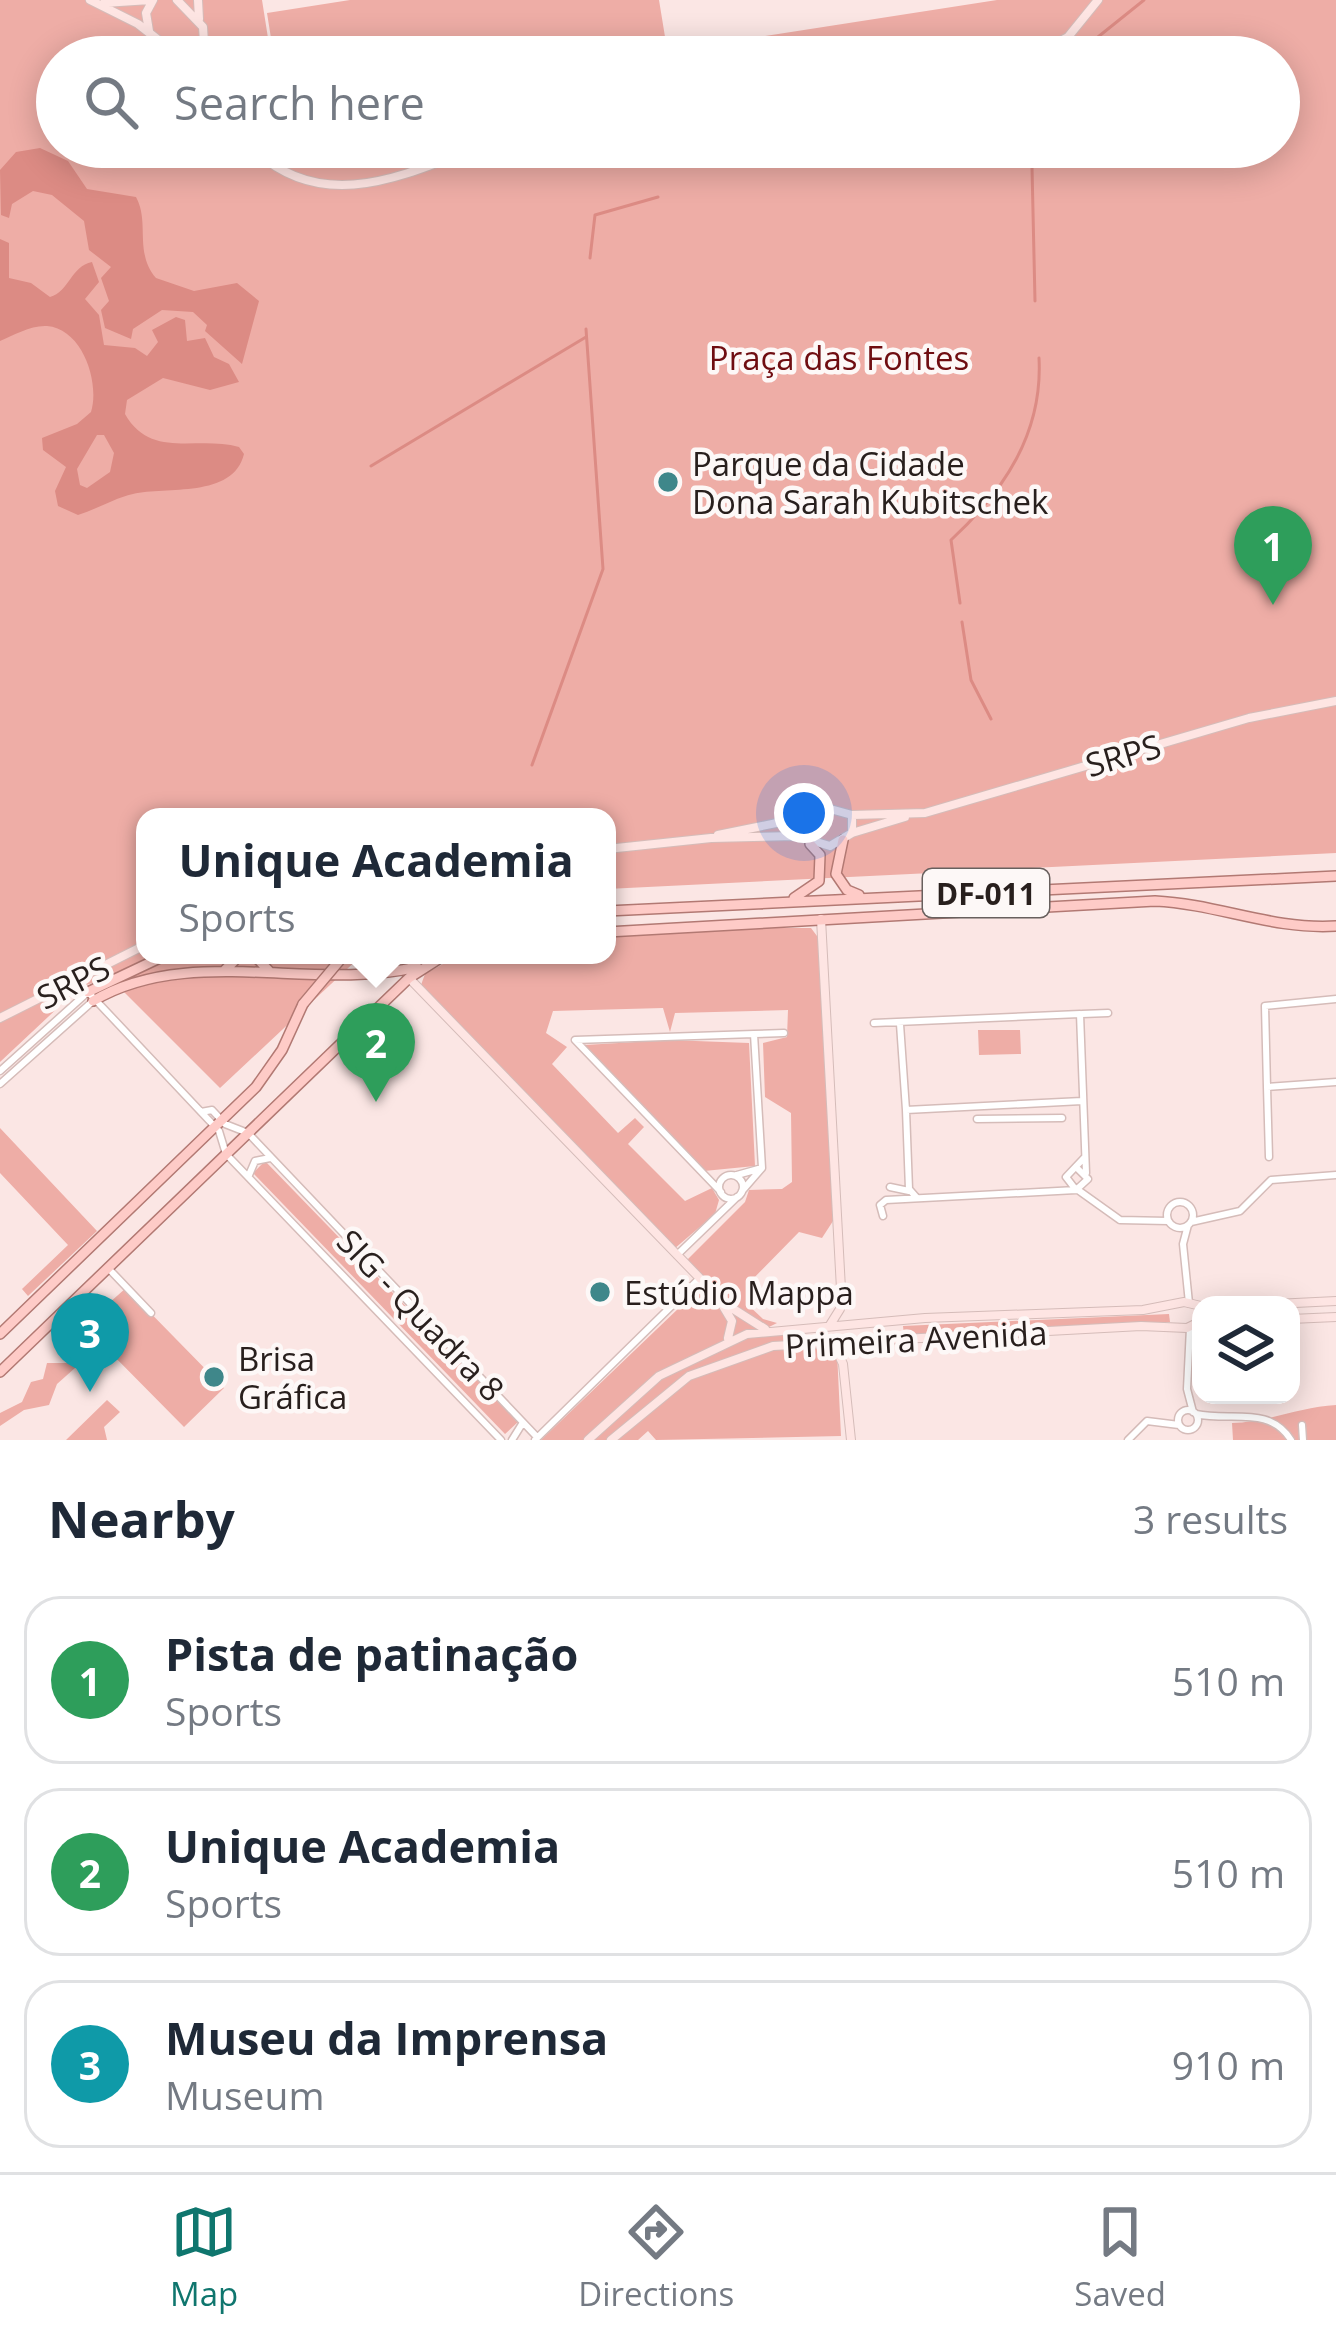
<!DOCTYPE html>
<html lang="en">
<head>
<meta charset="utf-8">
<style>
  body { margin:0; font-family:"Open Sans",sans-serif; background:#f2f2f3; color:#1f2937 }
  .controls { position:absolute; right:36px; bottom:36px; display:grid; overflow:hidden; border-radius:24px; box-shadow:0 6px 30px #0003 }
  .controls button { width:108px; height:108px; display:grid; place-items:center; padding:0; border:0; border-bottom:3px solid #e0e1e3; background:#fff; color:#1f2937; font:60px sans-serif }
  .you { position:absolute; left:804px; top:813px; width:42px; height:42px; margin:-30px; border:9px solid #fff; border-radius:50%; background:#1a73e8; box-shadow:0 0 0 18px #1a73e833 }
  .badge { display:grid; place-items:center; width:78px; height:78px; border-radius:50%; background:#0f766e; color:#fff; font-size:39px; font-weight:700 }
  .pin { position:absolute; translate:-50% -99px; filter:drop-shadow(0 3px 6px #0008) }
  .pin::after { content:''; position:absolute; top:63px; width:42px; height:36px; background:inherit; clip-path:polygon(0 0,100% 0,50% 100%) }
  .popup { position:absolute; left:136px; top:808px; width:480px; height:156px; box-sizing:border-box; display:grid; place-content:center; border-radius:24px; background:#fff; filter:drop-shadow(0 3px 9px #0005); font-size:39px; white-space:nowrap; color:#747a83 }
  .popup b { font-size:45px; color:#1f2937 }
  .popup::after { content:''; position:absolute; left:50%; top:100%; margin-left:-24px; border:24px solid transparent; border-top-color:#fff }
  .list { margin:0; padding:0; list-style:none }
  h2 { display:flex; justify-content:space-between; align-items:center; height:156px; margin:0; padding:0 48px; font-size:51px }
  h2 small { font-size:39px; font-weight:400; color:#747a83 }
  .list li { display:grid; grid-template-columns:78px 1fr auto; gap:36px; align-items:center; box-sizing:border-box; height:168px; margin:0 24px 24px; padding:0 24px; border:3px solid #e0e1e3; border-radius:36px }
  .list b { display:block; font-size:45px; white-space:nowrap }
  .list p { margin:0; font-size:39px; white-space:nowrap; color:#747a83 }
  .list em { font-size:39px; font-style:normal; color:#747a83 }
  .icon { flex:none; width:66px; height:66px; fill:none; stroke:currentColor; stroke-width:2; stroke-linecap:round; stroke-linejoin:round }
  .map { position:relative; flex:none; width:1336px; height:1440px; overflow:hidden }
  .search { position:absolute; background:#fff; box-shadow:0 6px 30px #0003; left:36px; right:36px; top:36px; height:132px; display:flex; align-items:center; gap:30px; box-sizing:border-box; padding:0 42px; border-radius:66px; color:#747a83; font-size:45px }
  .sheet { height:732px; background:#fff }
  nav { display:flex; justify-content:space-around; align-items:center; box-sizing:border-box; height:168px; border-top:3px solid #e0e1e3; background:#fff; font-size:33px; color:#747a83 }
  nav a { display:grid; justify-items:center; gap:6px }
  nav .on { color:#0f766e }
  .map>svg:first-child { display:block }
  .green { fill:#eeada6 }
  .water { fill:#dc8b84; fill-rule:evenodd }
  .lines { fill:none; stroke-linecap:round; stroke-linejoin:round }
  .stream { stroke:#dc8b84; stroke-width:3 }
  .street-casing { stroke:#d5bcb9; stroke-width:9 }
  .secondary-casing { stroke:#d5bcb9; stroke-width:10 }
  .primary-casing { stroke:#b27973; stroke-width:12 }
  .street { stroke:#fff; stroke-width:6 }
  .secondary { stroke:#fee5e3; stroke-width:8 }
  .primary { stroke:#fecbc7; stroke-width:9 }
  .primary-bridge-casing { stroke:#b27973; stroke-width:12; stroke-linecap:butt }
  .primary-bridge { stroke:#fecbc7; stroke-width:9 }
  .poi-dot { fill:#3f878a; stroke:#fdf8f7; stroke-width:4.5 }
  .labels { text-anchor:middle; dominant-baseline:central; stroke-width:9; stroke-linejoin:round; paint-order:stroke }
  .shield { fill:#fdf8f7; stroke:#68605e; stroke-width:3 }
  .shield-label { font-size:30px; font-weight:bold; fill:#281f1d }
  .park-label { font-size:33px; fill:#6f0d11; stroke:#fdf8f7 }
  .poi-label { font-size:33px; fill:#281f1d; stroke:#fdf8f7; text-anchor:start }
  .street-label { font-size:33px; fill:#281f1d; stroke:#fdf8f7 }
</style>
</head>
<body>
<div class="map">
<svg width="1336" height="1440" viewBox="0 0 1336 1440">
  <rect width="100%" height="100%" fill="#fbe6e4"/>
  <path class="green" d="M0,0H262L271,57H57V147H1279V57H629L997,0H1336V853L607,889V817H145V955H362L220,1088L121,989L102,980L80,987L0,1062Z
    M350,0H659L667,49L615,57H274L267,13Z
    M732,928H811L820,940L833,1221L822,1238L799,1232L746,1286V1303L763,1319L777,1323L769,1327L726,1303L686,1261L745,1202L749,1190L782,1189L792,1182L791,1113L765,1097L763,1043L787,1037L788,1010L675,1013L670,1032L663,1008L553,1011L546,1033L567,1047L552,1064L618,1133L635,1118L644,1127L628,1144L685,1201L712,1188L719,1200L715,1214L674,1249L421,985L425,974L459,955H607V935Z
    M978,1030H1020L1021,1054L979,1055Z
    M669,1040L749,1043L755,1166L704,1171L585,1045Z
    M0,1128L97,1231L28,1296L22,1289L68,1245L0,1173Z
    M265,1161L518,1422L505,1434L253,1173Z
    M704,1284L755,1328L784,1334L785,1344L837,1352L841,1436L656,1440L648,1431L638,1440H541Z
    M126,1288L224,1388L184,1427L102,1344L57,1384L49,1405L24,1410L0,1426V1413L22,1402L31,1382L43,1379L47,1363H68L75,1333Z
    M1169,1314L1170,1322L904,1335L903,1326Z
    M107,1400L120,1412L104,1427L107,1440H66Z
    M1336,1405V1440H1233L1232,1423C1268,1422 1300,1407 1336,1405Z"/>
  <path class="water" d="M40,148L68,161L87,189L136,197C150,222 134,253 156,278L194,291L237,283L259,301L242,364L205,331L207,325L193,312L162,310L133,329L131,339L105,328L101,310L109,301L101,278L111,267L89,250L84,221L52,195L33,191L12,204L9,218L1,215L0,170L16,152Z
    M0,239L9,243V278L31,283L50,297C69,292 71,266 92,262L99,282L85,299L99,315L104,345L135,348L147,356L158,342L152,330L176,317L185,320L187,341L205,338L214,357L229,364L239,382L210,390L163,378L127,400L125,414C151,460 197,435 239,447L244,454C233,499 166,486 133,494C115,498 97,509 78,515L58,506L55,491L66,467L43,450L42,438L77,424L91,412C100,383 83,329 47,326C31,325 14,335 0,341ZM97,435H104L114,453L110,472L87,488L80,485L77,469Z"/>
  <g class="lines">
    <path class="stream" d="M1073,57L1144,0
      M797,159L835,147
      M1032,167L1035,301
      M590,258L595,215L658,197
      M371,466L586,337
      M960,603L951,540C1004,491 1043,433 1039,358
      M962,622L971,680L991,719
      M532,765L603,569L586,329"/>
    <g class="street-casing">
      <path id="street" d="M1082,1014L1108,1013
        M874,1023L1080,1014L1086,1173
        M900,1024L906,1110
        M754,1034L784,1033
        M0,1071L88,992L219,1131L226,1154L501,1440
        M0,1084L93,1001
        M1267,1087L1265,1006L1336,999
        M201,1112L212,1110L225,1124L248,1133L537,1437
        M977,1119L1062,1118
        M1269,1157L1267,1087L1336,1082
        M1077,1168L1088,1179L1076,1190L1066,1177L1084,1158
        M249,1175L255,1161L270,1158
        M737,1175L762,1168
        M719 1187a12 12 0 1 1 24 0a12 12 0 1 1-24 0Z
        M890,1187L909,1191
        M1078,1190L1120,1220L1168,1221
        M721,1192L575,1040L754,1034L762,1168L742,1191
        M916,1197L909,1189L906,1110L1082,1101
        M1167 1215a13 13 0 1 1 26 0a13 13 0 1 1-26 0Z
        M883,1216L880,1205L886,1200L1076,1190
        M1191,1222L1240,1211L1271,1180L1336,1175
        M1188,1225L1183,1244L1189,1303
        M677,1255L737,1197
        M108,1268L151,1313
        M1190,1328L1187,1389L1193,1412
        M1178 1420a10 10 0 1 1 20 0a10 10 0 1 1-20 0Z
        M1196,1414C1231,1422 1269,1405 1291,1440
        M1302,1425L1303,1440
        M512,1440L522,1424
        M535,1440L699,1279
        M1128,1440L1147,1421L1179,1425"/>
    </g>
    <g class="secondary-casing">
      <path id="secondary" d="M90,0L138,24L180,57
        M177,0L203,27L205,57
        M198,0L199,19
        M104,3L150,0
        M149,31L146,13L153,0
        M175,50L197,49L205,42
        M769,57L861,48L943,57
        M1030,57L1068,37L1098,0
        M251,147C321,215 400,177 478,147
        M852,833L905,817
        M718,835L796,819
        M796,836V819L816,805L852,815L925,813L1249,718L1336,701
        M607,849L711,838L796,836L830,846L852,833V815
        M821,919L841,1289L840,1309L830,1325
        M409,978L717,1296L732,1321L728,1338
        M0,1018L145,945
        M727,1305L765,1329
        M1256,1305L1336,1301
        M1291,1319L1336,1317
        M833,1342L843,1364L851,1440
        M588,1440L659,1376L747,1334L925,1318L1143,1310L1184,1302L1201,1306
        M611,1440L689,1376L773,1346L1141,1326L1187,1328L1201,1321"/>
    </g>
    <g class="primary-casing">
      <path id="primary" d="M843,840L836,874L847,890L859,895
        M794,898L819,881L820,855L810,844
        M607,911L1336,876
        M607,932L1155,901C1218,904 1272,930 1336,926
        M254,955L270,972
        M224,971L240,955
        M88,992L166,955
        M93,1001C188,944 313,992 417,967
        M0,1334L256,1087L282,1050L303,1004
        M0,1372L409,978L445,955"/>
    </g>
    <use href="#street" class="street"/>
    <use href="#secondary" class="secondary"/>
    <use href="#primary" class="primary"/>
    <g class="primary-bridge-casing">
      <path id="primary-bridge" d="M303,1004L340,960"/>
    </g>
    <use href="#primary-bridge" class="primary-bridge"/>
  </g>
  <g class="poi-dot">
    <circle cx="668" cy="482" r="12"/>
    <circle cx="600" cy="1292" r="12"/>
    <circle cx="214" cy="1377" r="12"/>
  </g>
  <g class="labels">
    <rect class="shield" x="923" y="869" width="126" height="48" rx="9"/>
    <g class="shield-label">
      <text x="986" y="893">DF-011</text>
    </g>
    <g class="park-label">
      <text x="839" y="357">Praça das Fontes</text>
    </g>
    <g class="poi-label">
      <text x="692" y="463">Parque da Cidade<tspan x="692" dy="38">Dona Sarah Kubitschek</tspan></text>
      <text x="624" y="1292">Estúdio Mappa</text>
      <text x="238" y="1358">Brisa<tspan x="238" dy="38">Gráfica</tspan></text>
    </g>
    <g class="street-label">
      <text transform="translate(1123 755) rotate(-16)">SRPS</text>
      <text transform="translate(73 982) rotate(-27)">SRPS</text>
      <text transform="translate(421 1315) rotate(46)">SIG - Quadra 8</text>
      <text transform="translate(916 1339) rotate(-3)">Primeira Avenida</text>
    </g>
  </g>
</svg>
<div class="controls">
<button><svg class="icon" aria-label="layers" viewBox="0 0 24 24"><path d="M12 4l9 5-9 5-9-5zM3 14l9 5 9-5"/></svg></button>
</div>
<div class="you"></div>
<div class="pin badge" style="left:1273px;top:605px;background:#2e9e5b">1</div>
<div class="pin badge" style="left:376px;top:1102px;background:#2e9e5b">2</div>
<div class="popup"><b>Unique Academia</b>Sports</div>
<div class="pin badge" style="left:90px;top:1392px;background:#0f9aa8">3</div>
<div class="search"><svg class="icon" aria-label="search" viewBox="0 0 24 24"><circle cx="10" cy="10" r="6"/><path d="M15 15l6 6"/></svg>Search here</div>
</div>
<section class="sheet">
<h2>Nearby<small>3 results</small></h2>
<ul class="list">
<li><span class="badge" style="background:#2e9e5b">1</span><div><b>Pista de patinação</b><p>Sports</p></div><em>510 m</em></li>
<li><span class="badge" style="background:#2e9e5b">2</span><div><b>Unique Academia</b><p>Sports</p></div><em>510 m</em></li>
<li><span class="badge" style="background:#0f9aa8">3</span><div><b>Museu da Imprensa</b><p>Museum</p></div><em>910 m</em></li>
</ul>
</section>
<nav>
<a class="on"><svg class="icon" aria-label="map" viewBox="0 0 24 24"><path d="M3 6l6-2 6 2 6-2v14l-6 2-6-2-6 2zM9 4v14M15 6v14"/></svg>Map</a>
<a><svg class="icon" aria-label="directions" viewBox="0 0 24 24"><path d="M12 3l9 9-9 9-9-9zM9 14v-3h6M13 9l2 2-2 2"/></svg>Directions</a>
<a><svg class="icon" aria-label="saved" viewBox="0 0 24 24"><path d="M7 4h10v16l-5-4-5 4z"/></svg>Saved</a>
</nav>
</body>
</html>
